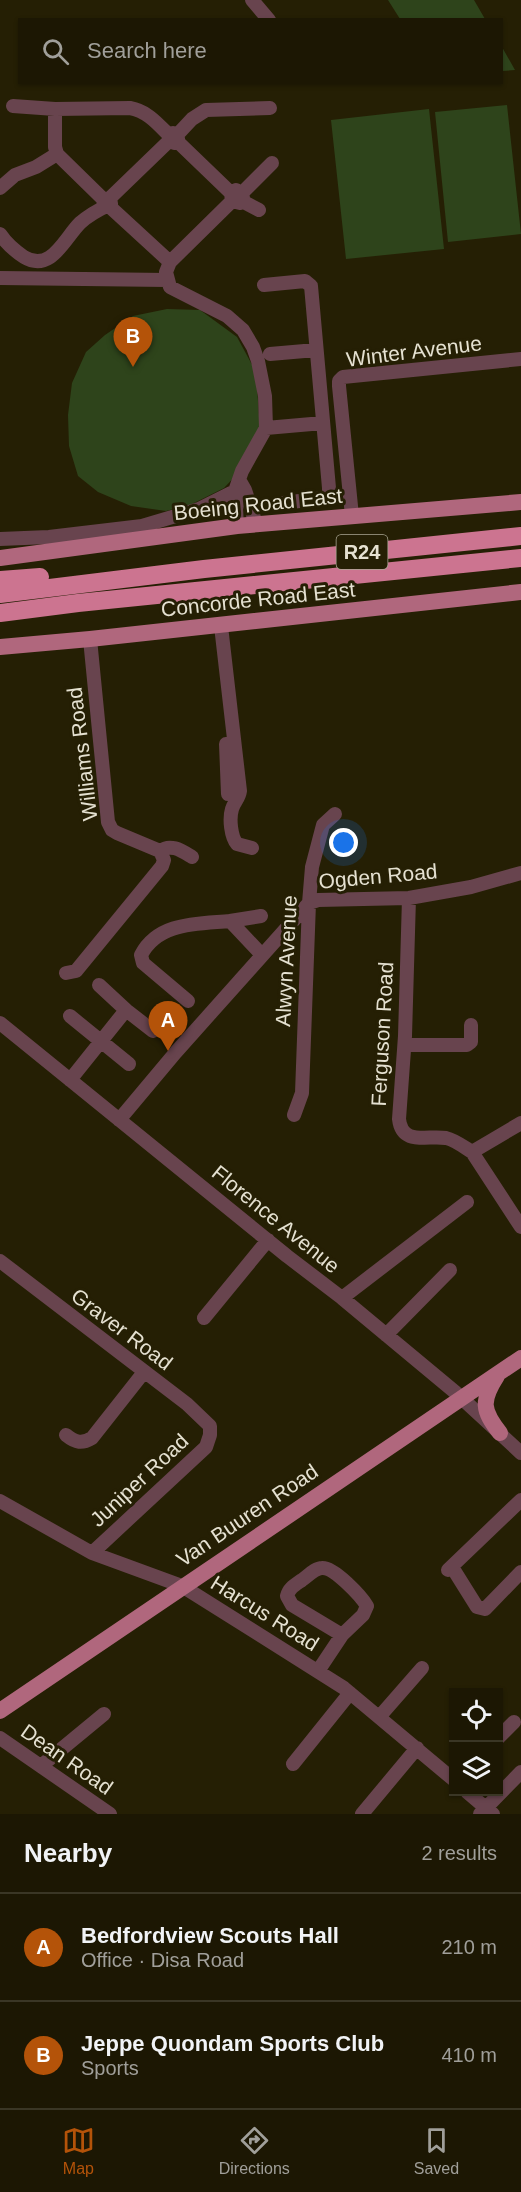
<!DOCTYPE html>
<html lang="en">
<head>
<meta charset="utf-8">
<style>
  body { margin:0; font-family:Helvetica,sans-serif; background:#292412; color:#f1f3f6 }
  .controls { position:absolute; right:18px; bottom:18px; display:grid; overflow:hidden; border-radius:0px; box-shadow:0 2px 4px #0004 }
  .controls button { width:54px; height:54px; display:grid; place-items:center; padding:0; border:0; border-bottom:2px solid #3a3625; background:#1c1703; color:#f1f3f6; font:30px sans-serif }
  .you { position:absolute; left:344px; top:843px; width:21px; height:21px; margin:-15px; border:4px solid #fff; border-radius:50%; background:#1a73e8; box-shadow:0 0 0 9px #1a73e833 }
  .badge { display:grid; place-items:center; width:39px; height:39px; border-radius:50%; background:#b45309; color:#fff; font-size:20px; font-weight:700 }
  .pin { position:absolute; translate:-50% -50px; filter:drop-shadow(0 2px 3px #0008) }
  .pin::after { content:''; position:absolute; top:32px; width:21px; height:18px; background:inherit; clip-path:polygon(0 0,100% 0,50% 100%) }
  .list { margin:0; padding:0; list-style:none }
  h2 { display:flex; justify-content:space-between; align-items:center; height:78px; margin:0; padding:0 24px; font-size:26px }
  h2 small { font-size:20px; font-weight:400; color:#a09f9a }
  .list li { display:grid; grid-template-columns:39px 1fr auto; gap:18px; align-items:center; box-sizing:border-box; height:108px; padding:0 24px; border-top:2px solid #3a3625 }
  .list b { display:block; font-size:22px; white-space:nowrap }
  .list p { margin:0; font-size:20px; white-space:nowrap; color:#a09f9a }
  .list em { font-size:20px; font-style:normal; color:#a09f9a }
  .icon { flex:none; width:33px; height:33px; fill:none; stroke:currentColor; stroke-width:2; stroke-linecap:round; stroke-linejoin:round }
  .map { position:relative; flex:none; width:521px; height:1814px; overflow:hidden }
  .search { position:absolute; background:#1c1703; box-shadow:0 2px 4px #0004; left:18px; right:18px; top:18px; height:66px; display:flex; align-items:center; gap:15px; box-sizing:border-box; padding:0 21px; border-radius:0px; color:#a09f9a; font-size:22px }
  .sheet { height:294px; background:#1c1703 }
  nav { display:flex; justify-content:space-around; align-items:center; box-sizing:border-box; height:84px; border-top:2px solid #3a3625; background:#1c1703; font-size:16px; color:#a09f9a }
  nav a { display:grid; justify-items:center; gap:3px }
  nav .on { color:#b45309 }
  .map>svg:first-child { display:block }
  .green { fill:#2e441b }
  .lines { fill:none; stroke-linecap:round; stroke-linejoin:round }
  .minor { stroke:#68444e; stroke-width:14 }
  .major { stroke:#b0677d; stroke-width:16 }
  .highway { stroke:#cc7490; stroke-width:18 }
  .labels { text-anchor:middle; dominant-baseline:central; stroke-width:6; stroke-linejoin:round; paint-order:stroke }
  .shield { fill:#251f04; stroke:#aba794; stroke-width:1.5 }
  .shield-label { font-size:20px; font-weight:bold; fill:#e5e1d1 }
  .street-label { font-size:21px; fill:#e5e1d1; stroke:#251f04 }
</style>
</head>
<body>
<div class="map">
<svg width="521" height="1814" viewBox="0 0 521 1814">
  <rect width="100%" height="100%" fill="#251f04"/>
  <path class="green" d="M388,0H474L485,19H400Z
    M502,47L515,70L502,71Z
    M507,105L521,234L448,242L435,112Z
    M429,109L444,249L346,259L331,120Z
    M167,309L200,310L237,337L256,372L260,430L241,470L224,488L190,505L166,511L131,506L98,492L78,476L69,446L68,415L72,383L86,352L105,335L133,316Z"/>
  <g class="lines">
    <path class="minor" d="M252,0L269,20
      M13,106L55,109L130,108C147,111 157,123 169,135
      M55,109V147L57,154L103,199
      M177,135L192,119L206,110L270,108
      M177,141L231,193
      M0,188L15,175L36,167L57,154
      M242,193L272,163
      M110,198L169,141V135L173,133L177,135L178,139L175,143L169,141
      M232,201L240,203L243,198L242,193L236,190L231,193L232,201L170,262L166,272L170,287L227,316L243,330L253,347L258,361L265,396L266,428L242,471L235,491L237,526
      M242,201L259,210
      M109,206L170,262
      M0,234C6,243 15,251 24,257C51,273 64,239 80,223C90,214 100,209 111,204L110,198L103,199L104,205
      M0,278L167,280
      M264,285L305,281L311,286L329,488V493L324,498L283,503
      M270,354L316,350
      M266,428L323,423
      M241,483L245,490L256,524
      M352,516L339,386V381L343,377L521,359
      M0,539L49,537L142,526L199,509L235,491L243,490
      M221,626L240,791C239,799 234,802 232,809C229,819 231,837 237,844L252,848
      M226,744L228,794
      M160,851C171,843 182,851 192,857
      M409,898L405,1036L399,1119C402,1146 427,1135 446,1138C455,1140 464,1147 472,1152L521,1123
      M309,903L318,900L409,898L471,887L521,873
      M261,916L230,921L262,955
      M66,973L76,971L162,866L164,860L160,851L117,833L112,830L108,822L90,639
      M188,1001L143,963L141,955C158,922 197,924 230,921
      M126,1010L153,1031
      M70,1016L129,1064
      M0,1023L287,1256L342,1298L455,1392L521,1453
      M405,1045H467L471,1042V1025
      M70,1080L126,1010L99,985
      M294,1115L302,1093L309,903L312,867L323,825L335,814
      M119,1120L176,1052L309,903
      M472,1152L521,1227
      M0,1261L187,1404L210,1426V1435L206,1447L92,1553
      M342,1298L467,1202
      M204,1318L268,1240
      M386,1335L450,1270
      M66,1435C76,1443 82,1444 92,1438L144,1372
      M0,1501L92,1553L182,1586L344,1688L454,1780
      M452,1567L477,1607L485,1609L521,1572
      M448,1570L521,1500
      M318,1671L342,1635L363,1615L367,1606C361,1596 334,1567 322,1568C315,1568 308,1576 302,1580C295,1585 289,1588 287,1596L292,1605L342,1635
      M380,1716L422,1668
      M0,1738L110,1814
      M498,1738L514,1722
      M293,1764L350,1693
      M41,1766L104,1714
      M467,1792L493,1814
      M362,1814L417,1748
      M480,1814L521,1772"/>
    <path class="major" d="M0,558L237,526L521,502
      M0,647L90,639L521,592
      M497,1376C481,1401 482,1410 500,1433
      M0,1711L521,1358"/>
    <path class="highway" d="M0,580L40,577
      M0,594L204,569L521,536
      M0,613L78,603L521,558"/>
  </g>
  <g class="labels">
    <rect class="shield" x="336.5" y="535" width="51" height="34" rx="4.5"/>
    <g class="shield-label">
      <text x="362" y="552">R24</text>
    </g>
    <g class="street-label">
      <text transform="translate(414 351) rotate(-7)">Winter Avenue</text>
      <text transform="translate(258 504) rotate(-6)">Boeing Road East</text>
      <text transform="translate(258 599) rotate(-6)">Concorde Road East</text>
      <text transform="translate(82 754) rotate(-97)">Williams Road</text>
      <text transform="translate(378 876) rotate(-5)">Ogden Road</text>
      <text transform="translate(286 961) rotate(-87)">Alwyn Avenue</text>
      <text transform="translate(382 1034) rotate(-87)">Ferguson Road</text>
      <text transform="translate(276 1219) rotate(39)">Florence Avenue</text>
      <text transform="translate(122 1329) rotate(37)">Graver Road</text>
      <text transform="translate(139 1480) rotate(-43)">Juniper Road</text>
      <text transform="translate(247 1515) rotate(-34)">Van Buuren Road</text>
      <text transform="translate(265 1613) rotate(32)">Harcus Road</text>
      <text transform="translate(67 1759) rotate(35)">Dean Road</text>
    </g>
  </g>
</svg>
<div class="controls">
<button><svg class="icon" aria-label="locate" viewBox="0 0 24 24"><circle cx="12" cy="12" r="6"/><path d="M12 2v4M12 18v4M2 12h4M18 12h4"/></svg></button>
<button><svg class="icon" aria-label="layers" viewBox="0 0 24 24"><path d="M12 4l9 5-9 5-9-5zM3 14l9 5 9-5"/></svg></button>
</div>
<div class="you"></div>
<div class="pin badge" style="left:168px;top:1051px">A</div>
<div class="pin badge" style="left:133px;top:367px">B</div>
<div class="search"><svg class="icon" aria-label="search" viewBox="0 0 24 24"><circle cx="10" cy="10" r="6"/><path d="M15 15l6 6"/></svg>Search here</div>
</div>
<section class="sheet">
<h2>Nearby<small>2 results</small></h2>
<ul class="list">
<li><span class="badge">A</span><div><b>Bedfordview Scouts Hall</b><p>Office · Disa Road</p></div><em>210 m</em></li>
<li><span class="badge">B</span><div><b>Jeppe Quondam Sports Club</b><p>Sports</p></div><em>410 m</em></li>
</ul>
</section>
<nav>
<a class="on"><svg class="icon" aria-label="map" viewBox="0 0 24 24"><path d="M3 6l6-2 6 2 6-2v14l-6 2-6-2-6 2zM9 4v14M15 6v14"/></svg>Map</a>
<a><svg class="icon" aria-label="directions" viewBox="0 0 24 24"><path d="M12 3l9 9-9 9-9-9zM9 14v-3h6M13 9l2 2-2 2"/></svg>Directions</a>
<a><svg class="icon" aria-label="saved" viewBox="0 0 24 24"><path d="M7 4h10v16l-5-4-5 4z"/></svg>Saved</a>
</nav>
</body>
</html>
